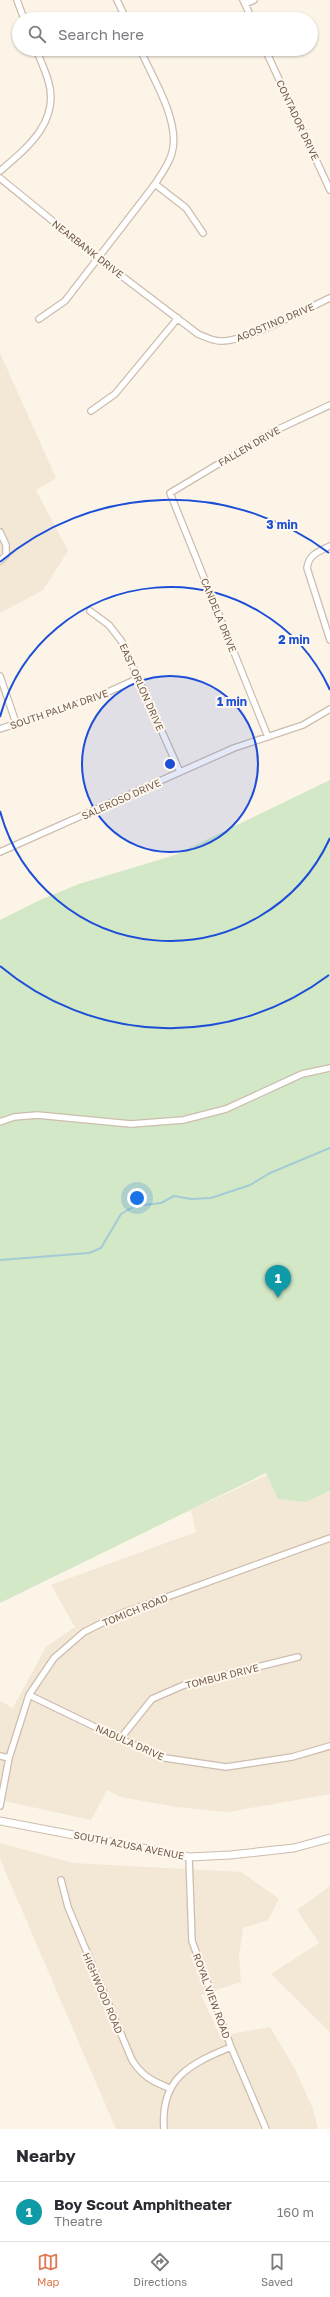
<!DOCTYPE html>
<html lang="en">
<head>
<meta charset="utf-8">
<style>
  body { margin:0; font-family:"Golos Text",sans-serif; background:#f7f7f7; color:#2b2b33 }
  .you { position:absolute; left:137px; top:1198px; width:14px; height:14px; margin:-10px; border:3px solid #fff; border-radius:50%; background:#1a73e8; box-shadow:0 0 0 6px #1a73e833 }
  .badge { display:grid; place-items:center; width:26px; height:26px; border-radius:50%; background:#de7953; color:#fff; font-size:13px; font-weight:700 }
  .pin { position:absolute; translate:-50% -33px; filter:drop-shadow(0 1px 2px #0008) }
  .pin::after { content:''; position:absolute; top:21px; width:14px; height:12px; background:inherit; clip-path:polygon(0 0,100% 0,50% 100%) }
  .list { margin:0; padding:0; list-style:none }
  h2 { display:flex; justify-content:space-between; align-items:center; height:52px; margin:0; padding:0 16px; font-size:17px }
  h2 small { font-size:13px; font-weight:400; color:#7c7c81 }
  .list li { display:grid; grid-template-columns:26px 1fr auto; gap:12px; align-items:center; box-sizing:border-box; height:60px; padding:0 16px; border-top:1px solid #e1e1e2 }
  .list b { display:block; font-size:15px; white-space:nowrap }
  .list p { margin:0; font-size:13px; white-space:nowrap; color:#7c7c81 }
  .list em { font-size:13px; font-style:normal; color:#7c7c81 }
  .icon { flex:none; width:22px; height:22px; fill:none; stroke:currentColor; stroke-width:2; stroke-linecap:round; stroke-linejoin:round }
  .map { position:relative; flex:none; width:330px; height:2129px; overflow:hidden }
  .search { position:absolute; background:#fff; box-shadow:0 1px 3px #0004; left:12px; right:12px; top:12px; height:44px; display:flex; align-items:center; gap:10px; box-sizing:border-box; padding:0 14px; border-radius:22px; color:#7c7c81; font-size:15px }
  .sheet { height:112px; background:#fff }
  nav { display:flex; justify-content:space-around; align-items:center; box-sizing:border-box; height:56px; border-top:1px solid #e1e1e2; background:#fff; font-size:11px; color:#7c7c81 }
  nav a { display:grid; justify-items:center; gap:2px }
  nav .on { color:#de7953 }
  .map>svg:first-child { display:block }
  .residential { fill:#f3e7d6 }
  .green { fill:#d3e8c6 }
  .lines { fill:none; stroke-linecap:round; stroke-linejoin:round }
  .stream { stroke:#a3cbd5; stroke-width:2 }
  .minor-casing { stroke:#cdbdae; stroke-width:8 }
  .tertiary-casing { stroke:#cdbdae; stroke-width:9 }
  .minor { stroke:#fff; stroke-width:5.5 }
  .tertiary { stroke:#fff; stroke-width:7 }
  .ring { fill:none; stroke:#1d4ed8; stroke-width:2 }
  .labels { text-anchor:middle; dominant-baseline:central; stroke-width:4; stroke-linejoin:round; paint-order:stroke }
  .street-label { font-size:10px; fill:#745c4d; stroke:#fef8ee }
  .centre { fill:#1d4ed8; stroke:#fef8ee; stroke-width:2 }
  .ring-label { font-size:12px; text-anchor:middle; font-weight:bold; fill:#1d4ed8; stroke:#fef8ee; stroke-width:4; stroke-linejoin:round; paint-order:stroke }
</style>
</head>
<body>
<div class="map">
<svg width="330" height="2129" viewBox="0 0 330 2129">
  <rect width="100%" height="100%" fill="#fbf4e7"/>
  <path class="residential" d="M0,353L56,478L36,490L68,551L43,590L0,613Z
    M267,1475L278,1499L306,1502L330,1492V1794L228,1812L176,1807L121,1797L107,1790L91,1820L0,1800V1701L13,1708L46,1647L75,1627L51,1585L196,1532L191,1510Z
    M0,1843L73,1863L241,1872L279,1899L268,1920L243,1928L239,1957L241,1982L201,1995L220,2036L270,2027L295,2069L313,2109L318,2129H116L0,1859Z
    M330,1886V2032L271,1974L319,1943L297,1910Z"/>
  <path class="green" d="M330,780V1491L306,1502L278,1499L266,1473L0,1603V920L40,900L79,884L175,855Z"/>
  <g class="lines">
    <path class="stream" d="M0,1260L89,1253L101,1248L121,1214L135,1206L161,1203L174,1196L191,1199L211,1198L250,1185L270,1173L330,1148"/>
    <g class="minor-casing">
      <path id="minor" d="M17,0L24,19
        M117,0L126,19
        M243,0L252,19
        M245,4L254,0
        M265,49L330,190
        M0,171C27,148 61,121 48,80C45,70 40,59 36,49
        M0,178L98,258L198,334C205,337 213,341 221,341C245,342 306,309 330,298
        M155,184L186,208L203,233
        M39,319L65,301L155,184C162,173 171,161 173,148C178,117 152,77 140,49
        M91,411L115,394L178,318
        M0,532L6,545V555L0,561
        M330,546C318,552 309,554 307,568L330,640
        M90,611L109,625L122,642L180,772
        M0,676L16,723
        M0,729L95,698L139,678
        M268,737L170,493L270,433L330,405
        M0,852L234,748L303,725L330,709
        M0,1122L14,1117L37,1115L131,1124L183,1120L226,1109L302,1074L330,1068
        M29,1695L120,1739L165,1758L226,1767L292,1757L330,1746
        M120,1739L152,1699L184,1685L298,1657
        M0,1756L9,1758
        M0,1806L9,1758L29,1695L54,1658L84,1632L120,1614L330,1538
        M189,1857L192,1941L231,2047L266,2129
        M61,1880L68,1907L132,2060C142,2076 152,2081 169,2088
        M164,2129C160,2079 189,2064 231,2047"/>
    </g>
    <g class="tertiary-casing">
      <path id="tertiary" d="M0,1821L189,1857L230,1855L294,1848L330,1838"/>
    </g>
    <use href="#minor" class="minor"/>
    <use href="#tertiary" class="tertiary"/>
  </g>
  <circle cx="170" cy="764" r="88" fill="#1d4ed8" fill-opacity=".12"/>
  <g class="ring">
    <circle cx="170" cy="764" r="88"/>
    <path d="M330 838A176 176 0 0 1 0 811M0 717A176 176 0 0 1 330 690"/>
    <path d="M329 975A264 264 0 0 1 0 966M0 562A264 264 0 0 1 329 553"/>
  </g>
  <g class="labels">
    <g class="street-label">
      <text transform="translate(298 120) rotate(65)">CONTADOR DRIVE</text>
      <text transform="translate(88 249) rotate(38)">NEARBANK DRIVE</text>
      <text transform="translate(275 322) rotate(-23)">AGOSTINO DRIVE</text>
      <text transform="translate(249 446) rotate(-30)">FALLEN DRIVE</text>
      <text transform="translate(219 615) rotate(68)">CANDELA DRIVE</text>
      <text transform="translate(142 687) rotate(66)">EAST ORLON DRIVE</text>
      <text transform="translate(59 709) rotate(-19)">SOUTH PALMA DRIVE</text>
      <text transform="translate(121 799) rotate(-24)">SALEROSO DRIVE</text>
      <text transform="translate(135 1610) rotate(-22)">TOMICH ROAD</text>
      <text transform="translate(222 1676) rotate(-14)">TOMBUR DRIVE</text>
      <text transform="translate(130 1742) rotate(24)">NADULA DRIVE</text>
      <text transform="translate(129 1845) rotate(11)">SOUTH AZUSA AVENUE</text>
      <text transform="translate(103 1993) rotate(67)">HIGHWOOD ROAD</text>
      <text transform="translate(212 1996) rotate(70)">ROYAL VIEW ROAD</text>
    </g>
  </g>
  <circle cx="170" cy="764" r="6" class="centre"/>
  <g class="ring-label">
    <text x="282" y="529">3 min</text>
    <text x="294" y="644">2 min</text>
    <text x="232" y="706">1 min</text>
  </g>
</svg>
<div class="you"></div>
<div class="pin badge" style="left:278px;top:1298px;background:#0f9aa8">1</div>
<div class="search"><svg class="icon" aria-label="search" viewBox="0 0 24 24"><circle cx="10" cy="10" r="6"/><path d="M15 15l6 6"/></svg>Search here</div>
</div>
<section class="sheet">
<h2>Nearby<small></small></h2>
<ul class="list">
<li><span class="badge" style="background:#0f9aa8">1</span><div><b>Boy Scout Amphitheater</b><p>Theatre</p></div><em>160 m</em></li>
</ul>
</section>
<nav>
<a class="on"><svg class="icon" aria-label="map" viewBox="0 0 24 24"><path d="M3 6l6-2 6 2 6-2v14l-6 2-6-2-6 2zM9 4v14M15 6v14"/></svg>Map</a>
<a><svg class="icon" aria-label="directions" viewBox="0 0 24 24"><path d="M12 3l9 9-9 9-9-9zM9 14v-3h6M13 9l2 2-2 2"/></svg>Directions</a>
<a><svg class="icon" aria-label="saved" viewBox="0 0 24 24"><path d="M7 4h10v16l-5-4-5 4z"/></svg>Saved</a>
</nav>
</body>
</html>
